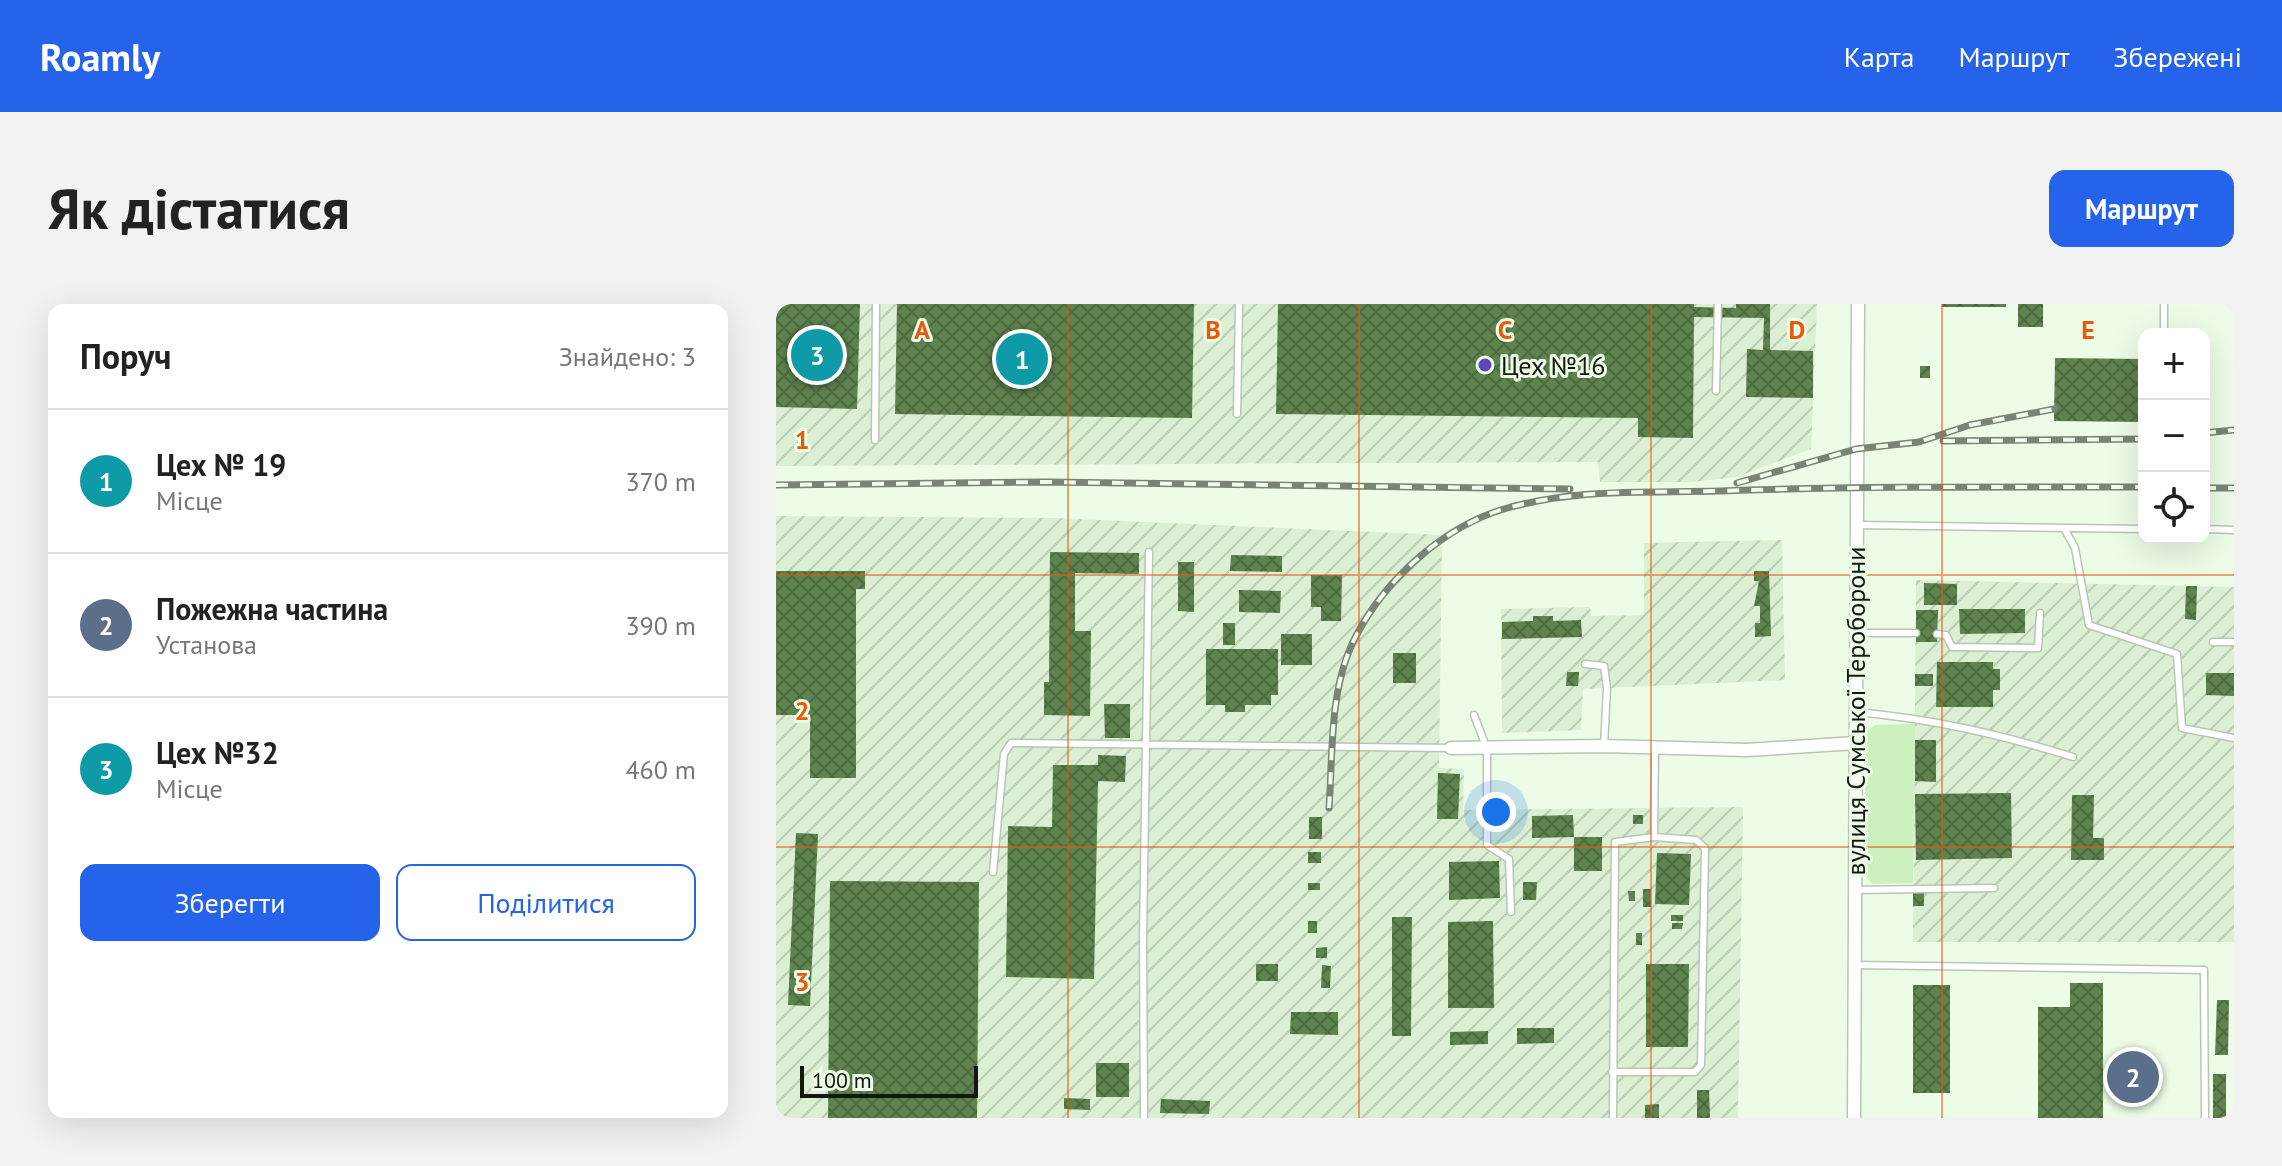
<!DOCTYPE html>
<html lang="uk">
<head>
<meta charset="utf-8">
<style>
  body { margin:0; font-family:"PT Sans",sans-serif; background:#f2f2f2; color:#222 }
  .controls { position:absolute; right:24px; top:24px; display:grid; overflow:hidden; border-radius:16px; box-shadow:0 8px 32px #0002 }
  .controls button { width:72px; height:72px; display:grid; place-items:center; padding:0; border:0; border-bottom:2px solid #e0e0e0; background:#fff; color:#222; font:40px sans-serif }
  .scale { position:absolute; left:24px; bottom:20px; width:178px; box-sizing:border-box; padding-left:8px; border:4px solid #121710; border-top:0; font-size:22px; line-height:28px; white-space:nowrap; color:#121710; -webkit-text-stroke:6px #ecfce6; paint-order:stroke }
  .you { position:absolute; left:720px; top:508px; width:28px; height:28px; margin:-20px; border:6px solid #fff; border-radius:50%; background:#1a73e8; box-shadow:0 0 0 12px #1a73e833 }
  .badge { display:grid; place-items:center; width:52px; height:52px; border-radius:50%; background:#2563eb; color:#fff; font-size:26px; font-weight:700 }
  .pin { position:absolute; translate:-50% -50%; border:4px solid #fff; box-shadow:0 2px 8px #0006 }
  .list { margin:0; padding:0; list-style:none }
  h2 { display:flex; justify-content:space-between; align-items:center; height:104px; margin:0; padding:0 32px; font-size:34px }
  h2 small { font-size:26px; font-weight:400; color:#767676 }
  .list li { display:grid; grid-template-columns:52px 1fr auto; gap:24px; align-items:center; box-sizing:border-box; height:144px; padding:0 32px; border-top:2px solid #e0e0e0 }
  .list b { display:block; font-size:30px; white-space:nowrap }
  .list p { margin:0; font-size:26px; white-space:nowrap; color:#767676 }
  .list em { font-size:26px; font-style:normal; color:#767676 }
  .actions { display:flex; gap:16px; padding:24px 32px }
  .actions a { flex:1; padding:18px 0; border:2px solid #2563eb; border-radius:16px; text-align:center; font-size:28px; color:#2563eb }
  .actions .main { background:#2563eb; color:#fff }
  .icon { flex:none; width:44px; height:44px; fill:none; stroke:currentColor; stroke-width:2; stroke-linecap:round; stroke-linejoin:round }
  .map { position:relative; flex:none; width:1458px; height:814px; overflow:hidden; border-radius:16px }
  header { display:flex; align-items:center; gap:48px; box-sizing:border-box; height:112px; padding:0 40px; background:#2563eb; color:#fff }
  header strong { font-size:38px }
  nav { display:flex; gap:44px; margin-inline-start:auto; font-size:28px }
  .intro { display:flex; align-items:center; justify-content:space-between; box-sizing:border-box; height:192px; padding:0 48px }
  h1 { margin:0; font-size:56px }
  .button { padding:20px 36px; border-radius:16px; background:#2563eb; color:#fff; font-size:28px; font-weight:700 }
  main { display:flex; gap:48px; padding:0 48px }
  aside { flex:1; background:#fff; border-radius:16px; box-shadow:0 8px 32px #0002 }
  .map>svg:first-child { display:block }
  .industrial { fill:url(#industrial-furrows) }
  .grass { fill:#cdf0bf }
  .building { fill:url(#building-cross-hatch) }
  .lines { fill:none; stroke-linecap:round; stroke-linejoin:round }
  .service-casing { stroke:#b8c7b3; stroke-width:9 }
  .minor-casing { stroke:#b8c7b3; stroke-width:15 }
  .service { stroke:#fff; stroke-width:6 }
  .minor { stroke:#fff; stroke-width:12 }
  .rail-casing { stroke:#7a8476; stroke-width:7 }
  .rail { stroke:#ecfce6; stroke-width:4; stroke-dasharray:12; stroke-linecap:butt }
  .grid { fill:none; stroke:#e8590c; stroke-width:2; stroke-opacity:0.55 }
  .poi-dot { fill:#5c44bc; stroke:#ecfce6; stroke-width:3 }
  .labels { text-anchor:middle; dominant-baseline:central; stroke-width:6; stroke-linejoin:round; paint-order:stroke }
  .poi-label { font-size:26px; fill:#121710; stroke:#ecfce6; text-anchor:start }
  .street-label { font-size:26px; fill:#121710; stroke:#ecfce6 }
  .grid-label { font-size:26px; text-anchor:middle; font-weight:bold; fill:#e8590c; stroke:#ecfce6; stroke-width:6; stroke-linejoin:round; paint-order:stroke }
</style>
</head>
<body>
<header>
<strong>Roamly</strong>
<nav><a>Карта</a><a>Маршрут</a><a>Збережені</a></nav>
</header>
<div class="intro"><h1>Як дістатися</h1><a class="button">Маршрут</a></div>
<main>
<aside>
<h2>Поруч<small>Знайдено: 3</small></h2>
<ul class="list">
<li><span class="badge" style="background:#0f9aa8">1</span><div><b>Цех № 19</b><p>Місце</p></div><em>370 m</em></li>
<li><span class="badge" style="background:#5c6f8a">2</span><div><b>Пожежна частина</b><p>Установа</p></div><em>390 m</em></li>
<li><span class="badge" style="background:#0f9aa8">3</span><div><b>Цех №32</b><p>Місце</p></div><em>460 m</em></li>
</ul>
<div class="actions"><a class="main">Зберегти</a><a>Поділитися</a></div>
</aside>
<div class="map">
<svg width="1458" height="814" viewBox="0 0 1458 814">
  <defs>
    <pattern id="industrial-furrows" width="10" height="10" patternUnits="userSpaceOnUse" patternTransform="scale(2)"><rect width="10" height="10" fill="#dbefd3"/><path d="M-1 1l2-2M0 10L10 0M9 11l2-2" fill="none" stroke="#bbccb4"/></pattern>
    <pattern id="building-cross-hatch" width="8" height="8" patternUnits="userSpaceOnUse" patternTransform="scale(2)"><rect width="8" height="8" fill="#5e834e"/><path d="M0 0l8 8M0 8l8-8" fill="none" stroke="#4c6a3f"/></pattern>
  </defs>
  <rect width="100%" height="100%" fill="#ecfce6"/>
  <path class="industrial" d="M0,0H1041L1035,145L961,173L916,178H824L822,158L0,162Z
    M0,212L277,214L666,231L663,464L688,465L687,506L967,503L962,814H0Z
    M1006,236L1009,376L807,385L805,426L726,429L725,305L814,303L815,312L868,311V239Z
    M1140,276L1458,283V638H1137Z"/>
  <path class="grass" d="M1139,420L1137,579L1096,580L1089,570V429L1099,421Z"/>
  <path class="building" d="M0,0H84L81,105L0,103Z
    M121,0H418L416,114L119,110Z
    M502,0H918V3L960,4V0H994V46L1037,47V94L970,93L971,45L987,46L988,14L918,13L917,134L862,133V114L500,110Z
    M1166,0H1230V3H1166Z
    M1242,0H1267V23H1242Z
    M1279,54L1367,55L1366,118L1278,117Z
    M1144,62H1154V74H1144Z
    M274,248L363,249V270L299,269V327H315L314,412L268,411V378H273Z
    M455,251L506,252V268L454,267Z
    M402,258H418V308L402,307Z
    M0,267H89V285H80V474H34V411H0Z
    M978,267H993L995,332L979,333V319H984V302H978L983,277H978Z
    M535,271H566L565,317H545V303H535Z
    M1148,279L1181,280V301H1148Z
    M1410,282H1421L1420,316L1409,315Z
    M463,286L505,287L504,309L463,308Z
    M1183,305H1249V329L1184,330Z
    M1140,306H1162L1161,338H1140Z
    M757,312H777V317L805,316L806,333L726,335V318L757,317Z
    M447,319H459V341H447Z
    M505,330H536V361H505Z
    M430,345H502V391H495V401H469V408H449V401H430Z
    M617,349H640V379H617Z
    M1161,358H1217V365H1224V386H1217V403H1160Z
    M791,368H803L802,382H790Z
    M1430,369H1458V392L1430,391Z
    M1139,370H1157V382H1139Z
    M328,400H354V434H329Z
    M1139,436H1160V478L1139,477Z
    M322,451L350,452L349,478L322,477L318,675L230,673L232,522L276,523L277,461H322Z
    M662,469L684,470L682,515H661Z
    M1235,489L1236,554L1140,556L1139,490Z
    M1296,491H1318L1317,534H1328V556H1295Z
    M797,511L798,533L756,534V512Z
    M857,511H867V520H857Z
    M533,513H546V535H533Z
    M20,529L42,530L34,702L12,701Z
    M798,533H826V567H798Z
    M532,548H545V559H532Z
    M881,549L915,550L913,601L879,600Z
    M723,557L724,594L673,596V558Z
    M54,577L203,578L201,814H52Z
    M747,578H761L760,596H747Z
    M532,579H544V586H532Z
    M867,585H875V603H867Z
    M852,587H859V597H853Z
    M1137,589H1148V602H1137Z
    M895,611H907V617H895Z
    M616,613H636L635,732H616Z
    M532,617H541V629H532Z
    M717,617L718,704H672V618Z
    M896,619H907L906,625H896Z
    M860,629H866V641H860Z
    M551,643V654H540V644Z
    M480,660H502V677H480Z
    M870,660H913L912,743H870Z
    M546,661L555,662L554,684H545Z
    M1294,679H1327V814H1262V703H1294Z
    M1137,681H1174V789H1137Z
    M1441,696H1453L1452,751H1439Z
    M515,708H562V731L514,730Z
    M741,724H778V739L741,740Z
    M712,727V740L674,741V728Z
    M320,759H353V793H320Z
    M1437,770H1450V814H1437Z
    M921,786H933L934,814H921Z
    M288,794L314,795V806L288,805Z
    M385,795L434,797L433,810L384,809Z
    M883,800V814H869V801Z"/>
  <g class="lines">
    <g class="service-casing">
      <path id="service" d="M1388,0V30
        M940,87L942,0
        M461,110L463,0
        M99,136L100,0
        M1081,221L1368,225
        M1288,224L1299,244L1313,321L1401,350L1406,424L1458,434
        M1428,225L1458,226
        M1080,329H1140
        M1161,330L1170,331L1176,343L1262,344L1264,309
        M1437,338H1458
        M809,360L828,362L831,384L828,442
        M1080,408C1157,415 1223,430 1297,453
        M698,411L711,445V541L733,555L735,608
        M217,568L228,450L235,439L675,444
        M1078,586L1218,584
        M1077,661L1428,666L1429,814
        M836,768H919L925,761L929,544L920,536L878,533
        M368,814L367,633L373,248
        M837,814L839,538L878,533L879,446"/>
    </g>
    <g class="minor-casing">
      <path id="minor" d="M675,444L828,442L971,446L1080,439
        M1078,814L1082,0"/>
    </g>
    <use href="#service" class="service"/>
    <use href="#minor" class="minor"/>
    <g class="rail-casing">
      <path id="rail" d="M1428,129L1458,126
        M1167,137L1368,135
        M961,179L1080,145L1143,138L1194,121L1278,105
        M0,181L271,178L794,185
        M1428,184H1458
        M553,504C557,448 553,383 580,332C609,276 667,223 728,205C800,184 871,189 944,187C1086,182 1227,183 1368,183"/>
    </g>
    <use href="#rail" class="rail"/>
  </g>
  <path class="grid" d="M292,0V814M583,0V814M875,0V814M1166,0V814M0,271H1458M0,543H1458"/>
  <circle class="poi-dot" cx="709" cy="61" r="8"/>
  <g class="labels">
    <g class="poi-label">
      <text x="725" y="61">Цех №16</text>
    </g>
    <g class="street-label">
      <text transform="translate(1079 407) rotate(-90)">вулиця Сумської Тероборони</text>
    </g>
  </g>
  <g class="grid-label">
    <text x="146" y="35">A</text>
    <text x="437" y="35">B</text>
    <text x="729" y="35">C</text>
    <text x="1021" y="35">D</text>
    <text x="1312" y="35">E</text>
    <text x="26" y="145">1</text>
    <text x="26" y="416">2</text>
    <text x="26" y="687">3</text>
  </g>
</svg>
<div class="controls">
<button>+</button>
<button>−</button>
<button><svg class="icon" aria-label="locate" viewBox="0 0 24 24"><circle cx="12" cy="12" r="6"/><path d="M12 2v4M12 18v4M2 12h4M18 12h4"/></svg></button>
</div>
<div class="scale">100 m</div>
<div class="you"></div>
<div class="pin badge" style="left:246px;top:55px;background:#0f9aa8">1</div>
<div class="pin badge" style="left:1357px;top:773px;background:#5c6f8a">2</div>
<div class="pin badge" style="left:41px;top:51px;background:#0f9aa8">3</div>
</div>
</main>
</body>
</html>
